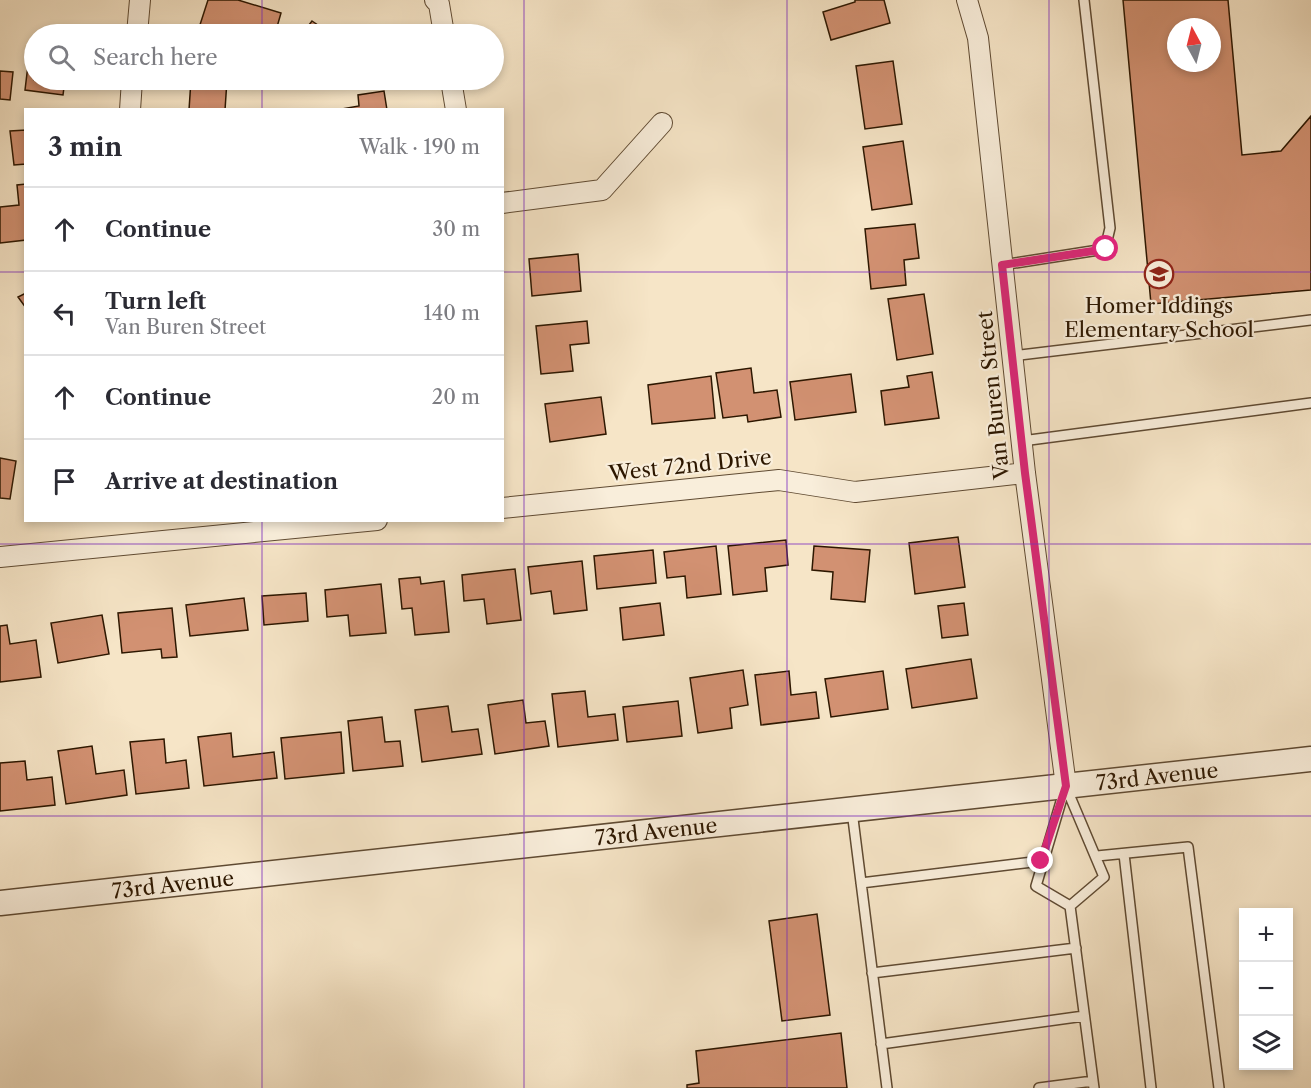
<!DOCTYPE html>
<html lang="en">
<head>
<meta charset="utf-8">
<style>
  body { margin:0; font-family:"Libre Caslon Text",serif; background:#f7f7f7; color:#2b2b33 }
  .controls { position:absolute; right:18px; bottom:18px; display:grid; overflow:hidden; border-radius:0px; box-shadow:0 3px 9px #0003 }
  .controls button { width:54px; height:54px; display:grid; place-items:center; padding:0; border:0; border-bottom:2px solid #e1e1e2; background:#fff; color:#2b2b33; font:30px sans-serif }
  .compass { position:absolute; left:1167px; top:18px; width:54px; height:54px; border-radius:50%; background:#fff; box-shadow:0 3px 9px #0003; rotate:353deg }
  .stop { position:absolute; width:18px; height:18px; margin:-14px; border:4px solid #db2777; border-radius:50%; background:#fff }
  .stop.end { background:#db2777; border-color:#fff; box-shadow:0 2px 6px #0008 }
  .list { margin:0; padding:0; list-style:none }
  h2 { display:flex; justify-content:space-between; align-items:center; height:78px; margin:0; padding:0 24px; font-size:26px }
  h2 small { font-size:20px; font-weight:400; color:#7c7c81 }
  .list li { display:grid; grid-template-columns:39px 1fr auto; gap:18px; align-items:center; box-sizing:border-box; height:84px; padding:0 24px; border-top:2px solid #e1e1e2 }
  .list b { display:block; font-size:22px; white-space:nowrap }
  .list p { margin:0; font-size:20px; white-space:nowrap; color:#7c7c81 }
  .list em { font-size:20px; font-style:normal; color:#7c7c81 }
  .icon { flex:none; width:33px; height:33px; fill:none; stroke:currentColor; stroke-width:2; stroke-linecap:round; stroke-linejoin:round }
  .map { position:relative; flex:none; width:1311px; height:1088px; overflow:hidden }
  .search { position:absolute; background:#fff; box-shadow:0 3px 9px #0003; left:24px; top:24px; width:480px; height:66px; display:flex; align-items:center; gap:15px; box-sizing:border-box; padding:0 21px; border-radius:33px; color:#7c7c81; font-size:22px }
  .panel { position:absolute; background:#fff; box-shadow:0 3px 9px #0003; left:24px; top:108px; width:480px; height:414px; border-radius:0px }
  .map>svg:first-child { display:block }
  .building { fill:#d29172; stroke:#2d1700; stroke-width:1.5; fill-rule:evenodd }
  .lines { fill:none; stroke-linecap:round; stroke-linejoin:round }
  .service-casing { stroke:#5f4a32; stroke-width:12 }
  .minor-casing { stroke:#5f4a32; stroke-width:22 }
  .tertiary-casing { stroke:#5f4a32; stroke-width:27 }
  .service { stroke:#f9eedb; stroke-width:9 }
  .minor { stroke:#f9eedb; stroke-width:20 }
  .tertiary { stroke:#f9eedb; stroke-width:24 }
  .route { stroke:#db2777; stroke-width:8 }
  .grid { fill:none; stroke:#7b2cbf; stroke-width:1.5; stroke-opacity:0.55 }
  .labels { text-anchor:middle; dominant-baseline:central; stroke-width:4.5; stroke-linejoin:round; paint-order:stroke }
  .poi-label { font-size:21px; fill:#2d1700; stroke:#f9eedb }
  .street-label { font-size:21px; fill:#2d1700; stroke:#f9eedb }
</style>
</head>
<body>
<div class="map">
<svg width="1311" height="1088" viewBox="0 0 1311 1088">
  <rect width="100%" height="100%" fill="#f6e5c7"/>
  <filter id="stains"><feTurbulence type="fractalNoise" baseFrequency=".00333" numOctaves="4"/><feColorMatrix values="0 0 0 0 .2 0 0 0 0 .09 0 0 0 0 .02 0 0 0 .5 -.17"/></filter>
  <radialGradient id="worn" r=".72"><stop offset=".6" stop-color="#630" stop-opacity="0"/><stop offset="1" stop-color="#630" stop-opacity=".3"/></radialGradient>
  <path class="building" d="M208,0H238L281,13L275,34H263L238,27L235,34H197Z
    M855,0H884L890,23L831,40L823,12L855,2Z
    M1123,0H1228L1242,155L1281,151L1311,116V290L1151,304ZM1176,27H1212V63H1176Z
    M312,21L331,34H302Z
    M31,40H34V80H65L63,95L25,90Z
    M893,61L902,124L865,129L856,66Z
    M0,71L13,72L10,100L0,99Z
    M191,80H227L225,110H189Z
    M384,91L387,110H336L359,106L358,95Z
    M26,130V164L14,165L10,131Z
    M903,141L912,204L872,210L863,147Z
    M26,184V240L0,243V207L19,205L17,185Z
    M915,224L919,258L904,260L906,285L871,289L865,229Z
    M578,254L581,291L532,296L529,259Z
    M26,293V308L18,297Z
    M924,294L933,354L897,360L888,299Z
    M587,321L589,343L570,345L573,371L541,374L536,326Z
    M751,368L754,393L777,390L781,417L748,422L747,415L723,418L716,373Z
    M932,372L939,418L885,425L881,391L909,387L907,376Z
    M851,374L856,412L795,420L790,382Z
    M711,376L715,418L652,424L648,385Z
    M601,397L606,434L550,442L545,404Z
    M0,458L16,461L10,499L0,498Z
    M958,537L965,587L915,594L909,543Z
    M786,540L788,565L765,568L767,591L733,595L728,546Z
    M716,546L721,594L687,598L685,576L667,578L664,552Z
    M814,546L870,550L865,602L831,599L833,572L812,570Z
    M653,550L656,583L597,589L594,556Z
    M582,561L587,610L554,614L551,591L531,594L528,567Z
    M515,569L521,620L487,624L484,599L464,601L462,575Z
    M420,577L421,584L444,581L449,632L415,635L412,608L402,609L399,579Z
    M381,584L386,633L350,636L348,615L327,617L325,590Z
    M306,593L308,621L264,625L262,596Z
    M244,598L248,630L190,636L186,605Z
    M660,603L664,635L623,640L620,608Z
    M964,603L968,635L942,638L938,606Z
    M172,608L177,657L162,658L161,649L122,653L118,613Z
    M102,615L109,654L58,663L51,623Z
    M7,625L10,644L36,640L41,677L0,682V626Z
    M971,659L977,698L912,708L906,669Z
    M743,670L748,705L730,708L732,728L698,733L690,678Z
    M789,671L791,695L816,692L819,718L761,725L755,675Z
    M883,671L888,709L831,717L825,679Z
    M585,691L588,717L615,714L618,740L558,747L552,694Z
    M523,700L526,723L545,721L549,746L495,754L488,705Z
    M678,701L682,736L627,742L623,707Z
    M448,706L452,732L478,729L482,754L422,762L415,710Z
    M382,717L385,742L400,741L403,766L353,771L348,721Z
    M341,732L344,773L285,779L281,738Z
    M231,733L233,757L274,752L277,778L204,786L198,737Z
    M164,739L166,763L186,760L189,788L136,794L130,742Z
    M92,746L96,774L124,770L127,795L66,804L58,751Z
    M25,761L27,780L52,777L55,805L0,811V763Z
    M817,914L830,1015L782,1021L769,921Z
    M841,1033L847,1088H687V1085L699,1083L696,1051Z"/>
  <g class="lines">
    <g class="service-casing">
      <path id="service" d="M1002,265L1105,249L1110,228L1084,0
        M1012,356L1311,320
        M1022,441L1311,403
        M1066,787L1104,877L1070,906
        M1065,788L1036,886L1070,906
        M852,811L887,1088
        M1124,854L1151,1088
        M1097,856L1188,847L1219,1088
        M861,883L1041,861
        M1070,906L1094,1088
        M872,973L1076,948
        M881,1044L1084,1016
        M1039,1088L1093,1081"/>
    </g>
    <g class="minor-casing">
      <path id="minor" d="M435,0L439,4L444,34
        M967,0L978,38L1025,473L1066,786
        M137,34L140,0
        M451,80L456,110
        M130,110L132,80
        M502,203L602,190L662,123
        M502,508L779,480L855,492L1025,473
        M0,557L377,520"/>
    </g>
    <g class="tertiary-casing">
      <g id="tertiary">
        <path id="s1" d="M0,903L1311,759"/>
      </g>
    </g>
    <use href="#service" class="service"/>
    <use href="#minor" class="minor"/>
    <use href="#tertiary" class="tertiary"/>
  </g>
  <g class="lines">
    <path class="route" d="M1041,861L1066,786L1025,473L1002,265L1106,249"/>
  </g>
  <path class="grid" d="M262,0V34M524,0V1088M787,0V1088M1049,0V1088M262,80V110M0,272H26M502,272H1311M262,520V1088M0,544H1311M0,816H1311"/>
  <defs>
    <g id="school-ring" transform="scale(1.5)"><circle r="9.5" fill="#f9eedb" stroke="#8f2418" stroke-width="1.5"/><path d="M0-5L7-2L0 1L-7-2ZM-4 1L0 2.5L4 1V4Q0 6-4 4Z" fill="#8f2418"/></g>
  </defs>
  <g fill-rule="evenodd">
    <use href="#school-ring" x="1159" y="274"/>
  </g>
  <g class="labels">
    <g class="poi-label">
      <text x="1159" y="305">Homer Iddings<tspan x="1159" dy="24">Elementary School</tspan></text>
    </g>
    <g class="street-label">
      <text transform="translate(993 395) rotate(-96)">Van Buren Street</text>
      <text transform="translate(690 465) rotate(-6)">West 72nd Drive</text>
      <text stroke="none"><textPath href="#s1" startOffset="1164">73rd Avenue</textPath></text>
      <text stroke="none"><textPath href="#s1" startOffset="660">73rd Avenue</textPath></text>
      <text stroke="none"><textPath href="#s1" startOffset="174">73rd Avenue</textPath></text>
    </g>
  </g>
  <rect width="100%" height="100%" filter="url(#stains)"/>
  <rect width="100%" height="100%" fill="url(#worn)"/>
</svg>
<div class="controls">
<button>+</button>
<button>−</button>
<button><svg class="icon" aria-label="layers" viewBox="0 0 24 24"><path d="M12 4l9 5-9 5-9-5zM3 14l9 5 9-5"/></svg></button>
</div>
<svg class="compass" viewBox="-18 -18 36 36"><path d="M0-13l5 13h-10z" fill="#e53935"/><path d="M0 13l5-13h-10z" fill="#7c7c81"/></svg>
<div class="stop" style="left:1106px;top:249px"></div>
<div class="stop end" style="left:1041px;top:861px"></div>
<div class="search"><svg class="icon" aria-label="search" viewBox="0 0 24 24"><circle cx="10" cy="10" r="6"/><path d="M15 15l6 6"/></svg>Search here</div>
<section class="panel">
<h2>3 min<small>Walk · 190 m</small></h2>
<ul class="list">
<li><svg class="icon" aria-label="ahead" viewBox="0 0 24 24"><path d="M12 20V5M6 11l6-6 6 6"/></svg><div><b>Continue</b></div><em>30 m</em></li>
<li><svg class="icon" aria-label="left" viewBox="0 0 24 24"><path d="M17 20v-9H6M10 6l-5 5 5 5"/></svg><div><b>Turn left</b><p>Van Buren Street</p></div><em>140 m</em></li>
<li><svg class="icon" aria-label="ahead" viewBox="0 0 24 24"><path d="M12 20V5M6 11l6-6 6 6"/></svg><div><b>Continue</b></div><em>20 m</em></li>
<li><svg class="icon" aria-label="arrive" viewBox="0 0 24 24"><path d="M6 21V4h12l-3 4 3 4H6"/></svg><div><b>Arrive at destination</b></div></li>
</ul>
</section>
</div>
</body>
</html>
